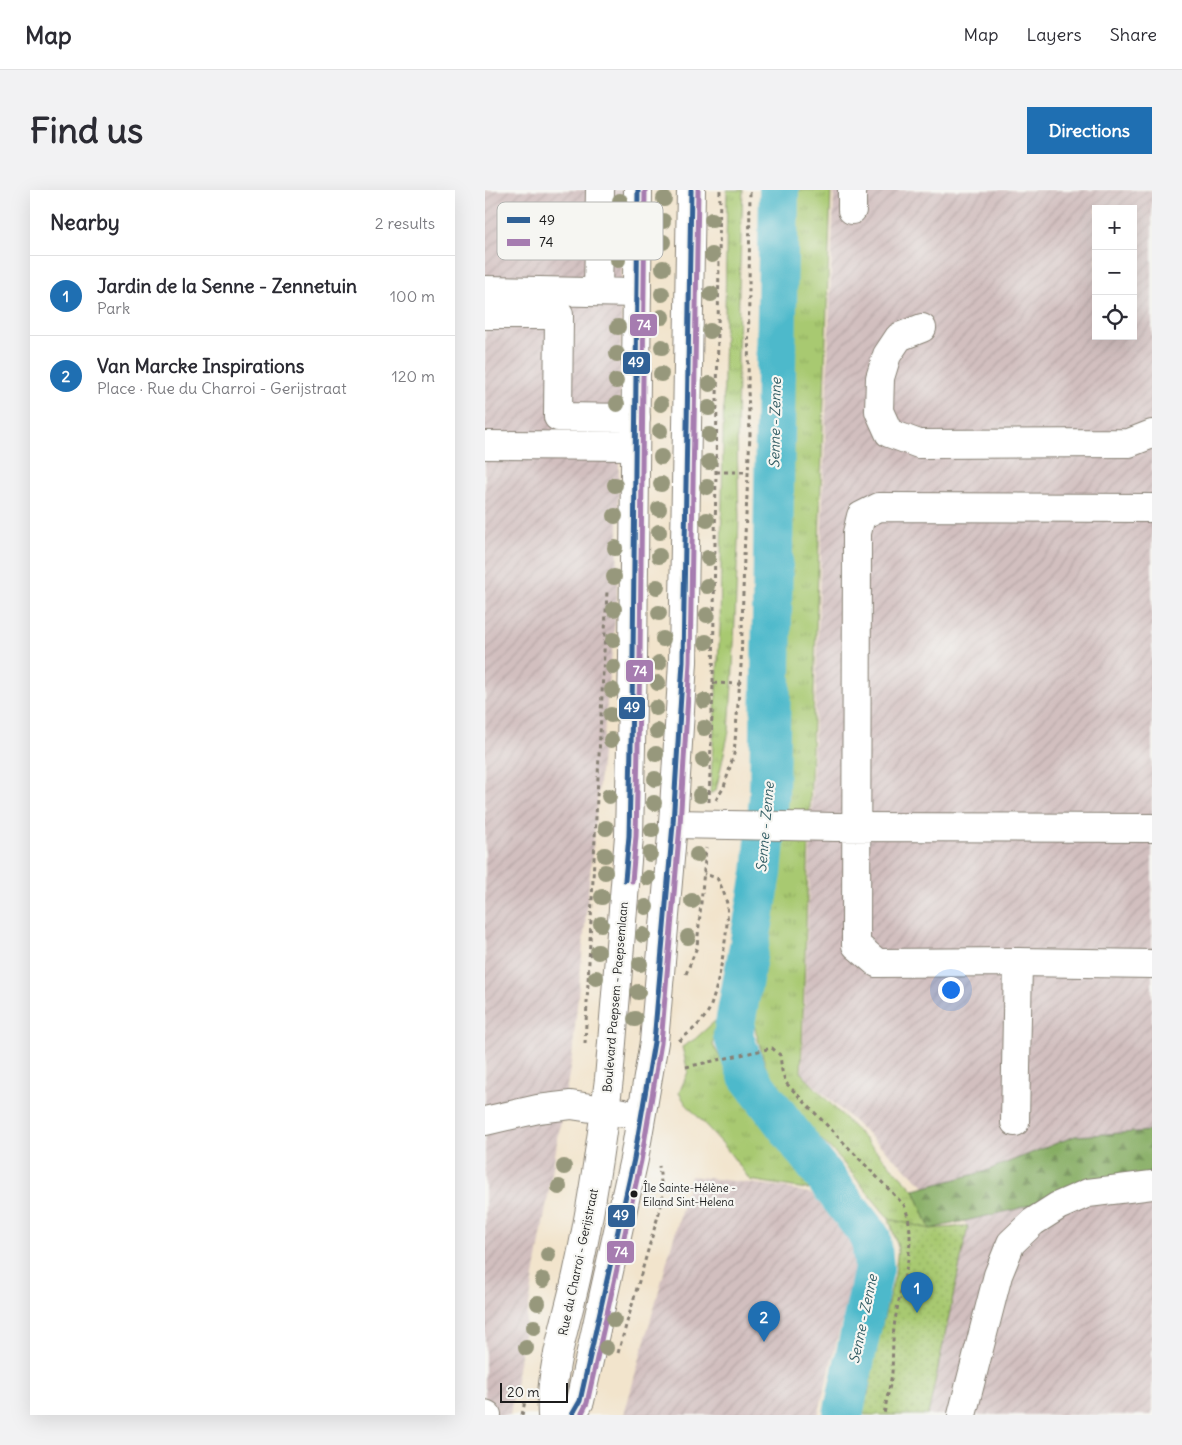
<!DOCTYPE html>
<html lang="en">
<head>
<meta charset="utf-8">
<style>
  body { margin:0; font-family:Delius,sans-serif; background:#f2f2f3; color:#2b2b33 }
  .controls { position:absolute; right:15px; top:15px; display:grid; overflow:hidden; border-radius:0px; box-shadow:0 5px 20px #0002 }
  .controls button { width:45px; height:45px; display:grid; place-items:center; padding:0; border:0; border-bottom:1px solid #e1e1e2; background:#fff; color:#2b2b33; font:25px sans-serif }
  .scale { position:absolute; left:15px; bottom:12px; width:68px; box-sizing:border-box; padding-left:5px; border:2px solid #1c1c1c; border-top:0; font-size:14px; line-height:18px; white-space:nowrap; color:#1c1c1c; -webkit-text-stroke:4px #f6f6f2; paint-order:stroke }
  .you { position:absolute; left:465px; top:799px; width:18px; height:18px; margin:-12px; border:4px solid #fff; border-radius:50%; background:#1a73e8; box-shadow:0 0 0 8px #1a73e833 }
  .badge { display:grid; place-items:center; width:32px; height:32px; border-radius:50%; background:#1f6fb2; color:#fff; font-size:16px; font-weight:700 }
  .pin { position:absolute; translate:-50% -41px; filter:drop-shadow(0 1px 2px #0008) }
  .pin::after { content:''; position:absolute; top:26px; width:18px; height:15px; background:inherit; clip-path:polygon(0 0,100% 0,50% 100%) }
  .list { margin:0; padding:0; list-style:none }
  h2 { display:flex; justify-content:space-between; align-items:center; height:65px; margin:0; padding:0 20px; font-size:21px }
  h2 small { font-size:16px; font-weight:400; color:#7c7c81 }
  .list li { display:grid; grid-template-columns:32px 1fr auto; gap:15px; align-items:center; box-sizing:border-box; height:80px; padding:0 20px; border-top:1px solid #e1e1e2 }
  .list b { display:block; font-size:19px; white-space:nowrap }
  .list p { margin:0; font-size:16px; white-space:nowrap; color:#7c7c81 }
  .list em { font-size:16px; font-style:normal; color:#7c7c81 }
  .icon { flex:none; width:28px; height:28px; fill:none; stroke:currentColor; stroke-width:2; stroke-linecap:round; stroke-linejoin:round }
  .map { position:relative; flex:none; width:667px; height:1225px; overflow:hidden; border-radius:0px }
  header { display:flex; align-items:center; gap:30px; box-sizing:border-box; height:70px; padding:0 25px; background:#fff; border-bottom:1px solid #e1e1e2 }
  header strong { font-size:24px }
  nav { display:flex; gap:28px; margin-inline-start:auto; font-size:18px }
  .intro { display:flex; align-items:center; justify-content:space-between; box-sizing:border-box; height:120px; padding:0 30px }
  h1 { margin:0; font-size:35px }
  .button { padding:12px 22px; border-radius:0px; background:#1f6fb2; color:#fff; font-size:18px; font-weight:700 }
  main { display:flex; gap:30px; padding:0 30px }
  aside { flex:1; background:#fff; border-radius:0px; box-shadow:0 5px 20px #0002 }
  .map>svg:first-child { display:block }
  .industrial { fill:url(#industrial-furrows); fill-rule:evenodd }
  .grass { fill:url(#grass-tufts); stroke:#627246 }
  .forest { fill:url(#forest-firs); stroke:#516440 }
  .park { fill:url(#park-dots); stroke:#627246 }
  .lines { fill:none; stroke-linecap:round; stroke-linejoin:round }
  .river { stroke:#4eb9cb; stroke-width:40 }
  .minor-casing { stroke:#878074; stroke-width:30 }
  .major-casing { stroke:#878074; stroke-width:30 }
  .path { stroke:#878074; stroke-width:3; stroke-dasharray:4 4; stroke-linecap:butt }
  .minor { stroke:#fff; stroke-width:28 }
  .major { stroke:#fff; stroke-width:28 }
  .bus-1-casing { stroke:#f6f6f2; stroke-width:9 }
  .bus-2-casing { stroke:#f6f6f2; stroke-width:9 }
  .bus-1 { stroke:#306196; stroke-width:5 }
  .bus-2 { stroke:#a67cb0; stroke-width:5 }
  .tree { fill:#97987c }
  .bus-dot { fill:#1c1c1c; stroke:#f6f6f2; stroke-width:2 }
  .labels { text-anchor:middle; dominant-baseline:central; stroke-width:4.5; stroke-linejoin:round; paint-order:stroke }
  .bus-label { font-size:11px; fill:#1c1c1c; stroke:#f6f6f2; text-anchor:start }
  .street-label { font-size:12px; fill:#1c1c1c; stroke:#f6f6f2 }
  .water-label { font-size:14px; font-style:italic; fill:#305b62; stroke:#f6f6f2 }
  .key { fill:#f6f6f2; stroke:#b5b5b2; stroke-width:1 }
  .key-label { font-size:14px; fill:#1c1c1c }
  .line-badge { stroke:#f6f6f2; stroke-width:2 }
  .badge-label { font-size:14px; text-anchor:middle; font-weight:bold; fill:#fff }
</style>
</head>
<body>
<header>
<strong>Map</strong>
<nav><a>Map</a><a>Layers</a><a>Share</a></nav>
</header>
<div class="intro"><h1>Find us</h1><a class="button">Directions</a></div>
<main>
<aside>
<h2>Nearby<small>2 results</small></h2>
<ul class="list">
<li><span class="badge">1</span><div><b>Jardin de la Senne - Zennetuin</b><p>Park</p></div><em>100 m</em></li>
<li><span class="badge">2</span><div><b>Van Marcke Inspirations</b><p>Place · Rue du Charroi - Gerijstraat</p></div><em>120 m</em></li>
</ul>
</aside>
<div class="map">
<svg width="667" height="1225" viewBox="0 0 667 1225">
  <defs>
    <pattern id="industrial-furrows" width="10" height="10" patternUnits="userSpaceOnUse" patternTransform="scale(1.25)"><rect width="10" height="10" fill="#d2bfbf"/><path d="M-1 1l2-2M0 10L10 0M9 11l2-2" fill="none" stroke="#b4a4a4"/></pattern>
    <pattern id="grass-tufts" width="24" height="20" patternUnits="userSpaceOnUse" patternTransform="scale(1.25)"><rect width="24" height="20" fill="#a8c971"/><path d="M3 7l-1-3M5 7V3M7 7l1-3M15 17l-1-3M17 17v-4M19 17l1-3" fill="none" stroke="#90ac61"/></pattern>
    <pattern id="forest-firs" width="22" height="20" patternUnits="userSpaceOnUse" patternTransform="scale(1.25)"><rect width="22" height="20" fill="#86ad63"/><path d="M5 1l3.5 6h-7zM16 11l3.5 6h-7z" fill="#6d8c51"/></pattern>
    <pattern id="park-dots" width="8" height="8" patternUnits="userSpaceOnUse" patternTransform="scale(1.25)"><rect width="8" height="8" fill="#a8c971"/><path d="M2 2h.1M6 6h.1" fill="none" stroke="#90ac61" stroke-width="1.8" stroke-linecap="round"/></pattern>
  </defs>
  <rect width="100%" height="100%" fill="#f6f6f2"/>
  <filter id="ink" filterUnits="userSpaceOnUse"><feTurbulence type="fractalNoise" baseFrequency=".02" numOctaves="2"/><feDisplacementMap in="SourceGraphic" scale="10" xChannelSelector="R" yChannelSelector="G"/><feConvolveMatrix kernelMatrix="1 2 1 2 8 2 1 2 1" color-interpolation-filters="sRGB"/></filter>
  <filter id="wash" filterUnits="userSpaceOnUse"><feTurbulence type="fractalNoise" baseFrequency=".0096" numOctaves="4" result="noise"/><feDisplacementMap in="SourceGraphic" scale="20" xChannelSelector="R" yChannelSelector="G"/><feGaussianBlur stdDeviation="1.12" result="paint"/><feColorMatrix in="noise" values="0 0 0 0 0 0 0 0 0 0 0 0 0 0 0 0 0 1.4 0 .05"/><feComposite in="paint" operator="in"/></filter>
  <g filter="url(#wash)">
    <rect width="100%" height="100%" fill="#f2e4cc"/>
    <path class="industrial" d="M0,0H138L132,411L87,867L25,1225H0Z
      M349,0H667V1225H443L483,1036L317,884ZM611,19H648V146H611Z
      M206,986L298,997L327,1004L374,1064L333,1225H139Z"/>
    <path class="grass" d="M242,0H258L254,98L252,249L254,328L248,479L244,541L231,600L225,604L235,438Z
      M309,0H346L316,883L429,1000L445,1039L404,1029L351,964L288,903L266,824L289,718L295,578Z
      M230,831L231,838L228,855L246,887L276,927L381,1052L372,1058L327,1000L265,990L238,954L201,914L194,903L203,882L197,857L210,849Z"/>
    <path class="forest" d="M667,941V984L639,987L528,1020L445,1039L429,1000L498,982L590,946Z"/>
    <path class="park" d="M404,1029L445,1039L483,1036L443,1225H379L378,1208L383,1205L390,1162L410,1085L413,1057Z"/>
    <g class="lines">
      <path class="river" d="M294,0L284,607L277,684L248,845L263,886L386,1048L389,1078L358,1225"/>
    </g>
  </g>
  <g filter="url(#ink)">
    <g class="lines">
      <g class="minor-casing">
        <path id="minor" d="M367,20V0
          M0,100L152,103
          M113,102L115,0
          M0,125H74L73,227L151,228
          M437,138L414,147L402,165L395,188L394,221L404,243L434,254L644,253L667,244
          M0,255L150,256
          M667,318L394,317L376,326L372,343L371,755L392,773L533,772L667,774
          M188,634L351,637L667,638
          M530,932L533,772
          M477,1225L513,1085L526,1053L548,1032L573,1016L603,1003L667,995"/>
      </g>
      <g class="major-casing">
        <path id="major" d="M0,931L53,919L86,915L139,923
          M0,1224L2,1225
          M67,1225C64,1179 84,1125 93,1080C107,1017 116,953 124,889L144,646L148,467L153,0
          M87,1225L95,1211L149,969L169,852L188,634L198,472L206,0"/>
      </g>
      <path class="path" d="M231,282H262
        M228,493L255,494
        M231,610L239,597L249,564L256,476L259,366L265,244L263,200L265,0
        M224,612L228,493L235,0
        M201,784L212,757L221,658
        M194,851C205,842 217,833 224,820C233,801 245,735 242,714C240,704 236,696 232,688L219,684
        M100,854L122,401
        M201,877L287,858L295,865L297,881L301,893L419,1015C434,1050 417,1090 411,1125C407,1144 408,1164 407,1183C405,1197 401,1211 399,1225
        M133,1163L178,1009L174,976
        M37,1225L40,1211"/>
      <use href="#minor" class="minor"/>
      <use href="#major" class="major"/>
      <g class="bus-1-casing">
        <path id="bus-1" d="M140,690L144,646L148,467L153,0
          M87,1225L95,1211L149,969L169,852L188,634L198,472L206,0"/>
      </g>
      <g class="bus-2-casing">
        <path id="bus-2" d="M147,691L151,646L155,467L160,0
          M96,1225L102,1213L156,971L176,853L195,635L205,472L213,0"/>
      </g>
      <use href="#bus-1" class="bus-1"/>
      <use href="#bus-2" class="bus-2"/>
    </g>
    <g class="tree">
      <circle cx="179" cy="9" r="8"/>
      <circle cx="135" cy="11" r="8"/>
      <circle cx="227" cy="30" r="8"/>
      <circle cx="178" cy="31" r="8"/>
      <circle cx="178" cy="52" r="8"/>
      <circle cx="227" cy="65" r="8"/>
      <circle cx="133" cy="70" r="8"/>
      <circle cx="178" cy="78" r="8"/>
      <circle cx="177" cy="104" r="8"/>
      <circle cx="226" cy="104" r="8"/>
      <circle cx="177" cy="127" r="8"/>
      <circle cx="133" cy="137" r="8"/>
      <circle cx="225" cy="141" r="8"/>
      <circle cx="177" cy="157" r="8"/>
      <circle cx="132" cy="164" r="8"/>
      <circle cx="176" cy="184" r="8"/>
      <circle cx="131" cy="191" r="8"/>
      <circle cx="225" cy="194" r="8"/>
      <circle cx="132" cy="214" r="8"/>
      <circle cx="176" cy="214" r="8"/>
      <circle cx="224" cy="218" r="8"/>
      <circle cx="175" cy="241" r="8"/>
      <circle cx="224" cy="245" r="8"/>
      <circle cx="176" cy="267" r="8"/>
      <circle cx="224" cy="272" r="8"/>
      <circle cx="176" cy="294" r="8"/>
      <circle cx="130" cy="295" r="8"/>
      <circle cx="222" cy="297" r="8"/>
      <circle cx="174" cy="319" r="8"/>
      <circle cx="130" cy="326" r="8"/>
      <circle cx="222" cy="330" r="8"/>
      <circle cx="174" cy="342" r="8"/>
      <circle cx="130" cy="358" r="8"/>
      <circle cx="174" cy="366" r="8"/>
      <circle cx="223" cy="368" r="8"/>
      <circle cx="129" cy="387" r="8"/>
      <circle cx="222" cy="396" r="8"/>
      <circle cx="172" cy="397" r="8"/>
      <circle cx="129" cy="419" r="8"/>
      <circle cx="174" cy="423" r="8"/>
      <circle cx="222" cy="425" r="8"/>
      <circle cx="178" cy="449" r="8"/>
      <circle cx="128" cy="450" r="8"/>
      <circle cx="221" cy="452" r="8"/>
      <circle cx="174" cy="473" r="8"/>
      <circle cx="128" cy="477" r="8"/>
      <circle cx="173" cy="493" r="8"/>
      <circle cx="127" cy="500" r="8"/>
      <circle cx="219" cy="511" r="8"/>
      <circle cx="171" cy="518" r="8"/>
      <circle cx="126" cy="525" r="8"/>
      <circle cx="219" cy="538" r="8"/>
      <circle cx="172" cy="541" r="8"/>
      <circle cx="126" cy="550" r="8"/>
      <circle cx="171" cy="564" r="8"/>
      <circle cx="218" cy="570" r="8"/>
      <circle cx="170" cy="589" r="8"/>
      <circle cx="215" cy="605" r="8"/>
      <circle cx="124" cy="606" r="8"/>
      <circle cx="169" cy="613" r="8"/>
      <circle cx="121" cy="638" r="8"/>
      <circle cx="167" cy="640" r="8"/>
      <circle cx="165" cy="664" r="8"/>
      <circle cx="120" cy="665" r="8"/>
      <circle cx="212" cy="665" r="8"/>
      <circle cx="120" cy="682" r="8"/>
      <circle cx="163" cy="688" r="8"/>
      <circle cx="117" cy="707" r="8"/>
      <circle cx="207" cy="711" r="8"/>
      <circle cx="161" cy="717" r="8"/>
      <circle cx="116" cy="734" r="8"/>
      <circle cx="158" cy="745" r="8"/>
      <circle cx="203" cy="747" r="8"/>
      <circle cx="113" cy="762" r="8"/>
      <circle cx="155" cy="774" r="8"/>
      <circle cx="111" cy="788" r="8"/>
      <circle cx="153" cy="802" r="8"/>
      <circle cx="150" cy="829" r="8"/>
      <circle cx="79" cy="977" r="8"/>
      <circle cx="74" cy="997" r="8"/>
      <circle cx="63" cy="1065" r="8"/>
      <circle cx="58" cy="1090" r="8"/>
      <circle cx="53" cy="1113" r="8"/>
      <circle cx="129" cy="1130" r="8"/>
      <circle cx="49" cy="1137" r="8"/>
      <circle cx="41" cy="1158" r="8"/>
      <circle cx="121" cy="1158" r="8"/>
    </g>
  </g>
  <circle class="bus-dot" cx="149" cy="1004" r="4.5"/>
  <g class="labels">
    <g class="bus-label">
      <text x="158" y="998">Île Sainte-Hélène -<tspan x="158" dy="14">Eiland Sint-Helena</tspan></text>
    </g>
    <g class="street-label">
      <text transform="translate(130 807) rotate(-85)">Boulevard Paepsem - Paepsemlaan</text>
      <text transform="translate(93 1072) rotate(-78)">Rue du Charroi - Gerijstraat</text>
    </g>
    <g class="water-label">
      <text transform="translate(290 233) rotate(-89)">Senne - Zenne</text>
      <text transform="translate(280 637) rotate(-85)">Senne - Zenne</text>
      <text transform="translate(378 1129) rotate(-78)">Senne - Zenne</text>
    </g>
  </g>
  <rect x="12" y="12" width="166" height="58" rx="8" class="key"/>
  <rect x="22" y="27" width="23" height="6" fill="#306196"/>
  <rect x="22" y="49" width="23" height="7" fill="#a67cb0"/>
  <g class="key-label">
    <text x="54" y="35">49</text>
    <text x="54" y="57">74</text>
  </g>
  <g class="line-badge">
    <rect x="144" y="123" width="29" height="24" rx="5" fill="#a67cb0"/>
    <rect x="137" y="161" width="29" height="24" rx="5" fill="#306196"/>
    <rect x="140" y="469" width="29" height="24" rx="5" fill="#a67cb0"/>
    <rect x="133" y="506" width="28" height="24" rx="5" fill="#306196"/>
    <rect x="122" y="1014" width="29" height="24" rx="5" fill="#306196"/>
    <rect x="121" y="1050" width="29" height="24" rx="5" fill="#a67cb0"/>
  </g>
  <g class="badge-label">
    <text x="159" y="140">74</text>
    <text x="151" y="177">49</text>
    <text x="155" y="486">74</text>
    <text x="147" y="522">49</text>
    <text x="136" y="1030">49</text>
    <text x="136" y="1067">74</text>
  </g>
</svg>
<div class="controls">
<button>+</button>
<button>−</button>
<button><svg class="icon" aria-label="locate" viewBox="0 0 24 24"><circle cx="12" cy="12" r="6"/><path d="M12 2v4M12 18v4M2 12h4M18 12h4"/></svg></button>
</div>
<div class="scale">20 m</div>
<div class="you"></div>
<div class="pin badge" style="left:432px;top:1123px">1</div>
<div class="pin badge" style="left:279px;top:1152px">2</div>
</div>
</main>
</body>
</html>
